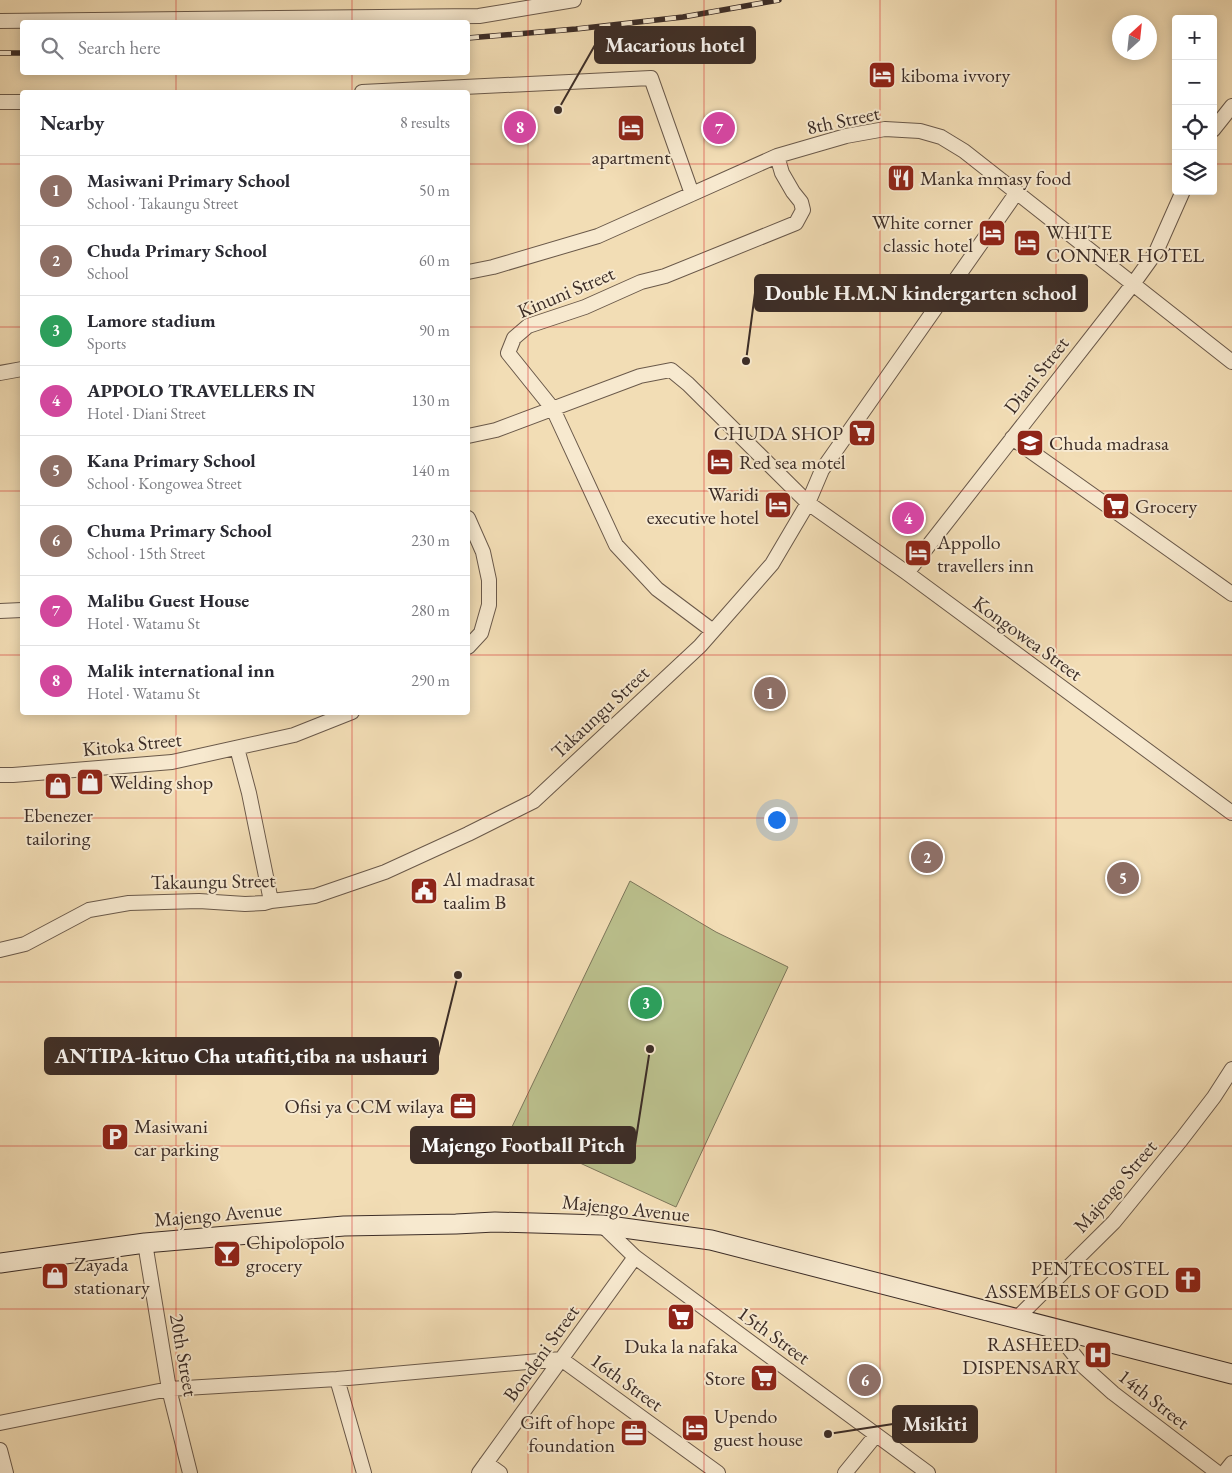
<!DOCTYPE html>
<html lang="en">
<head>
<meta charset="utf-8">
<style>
  body { margin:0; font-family:"EB Garamond",serif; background:#f7f7f7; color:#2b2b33 }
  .controls { position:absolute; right:15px; top:15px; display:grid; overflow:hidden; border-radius:5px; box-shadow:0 2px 12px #0003 }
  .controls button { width:45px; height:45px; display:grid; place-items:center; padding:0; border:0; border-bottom:1px solid #e1e1e2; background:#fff; color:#2b2b33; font:25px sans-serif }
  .compass { position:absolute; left:1112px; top:15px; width:45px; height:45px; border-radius:50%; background:#fff; box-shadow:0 2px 12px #0003; rotate:27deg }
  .you { position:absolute; left:776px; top:819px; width:18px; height:18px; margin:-12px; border:4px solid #fff; border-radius:50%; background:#1a73e8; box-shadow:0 0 0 8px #1a73e833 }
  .badge { display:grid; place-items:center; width:32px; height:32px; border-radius:50%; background:#d93025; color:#fff; font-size:16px; font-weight:700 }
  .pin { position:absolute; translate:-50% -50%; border:2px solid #fff; box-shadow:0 1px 5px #0006 }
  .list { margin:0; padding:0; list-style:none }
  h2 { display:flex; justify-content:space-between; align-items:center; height:65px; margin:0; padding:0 20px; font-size:21px }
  h2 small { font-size:16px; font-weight:400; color:#7c7c81 }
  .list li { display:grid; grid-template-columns:32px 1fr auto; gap:15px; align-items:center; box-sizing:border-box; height:70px; padding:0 20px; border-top:1px solid #e1e1e2 }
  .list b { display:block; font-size:19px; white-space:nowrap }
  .list p { margin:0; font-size:16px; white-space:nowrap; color:#7c7c81 }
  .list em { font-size:16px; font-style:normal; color:#7c7c81 }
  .icon { flex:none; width:28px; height:28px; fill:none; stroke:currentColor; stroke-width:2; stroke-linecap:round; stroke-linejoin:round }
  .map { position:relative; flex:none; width:1232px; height:1473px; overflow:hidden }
  .search { position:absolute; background:#fff; box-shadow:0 2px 12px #0003; left:20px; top:20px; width:450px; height:55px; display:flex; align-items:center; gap:12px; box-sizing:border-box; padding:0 18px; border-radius:5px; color:#7c7c81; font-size:19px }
  .panel { position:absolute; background:#fff; box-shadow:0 2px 12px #0003; left:20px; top:90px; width:450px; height:625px; border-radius:5px }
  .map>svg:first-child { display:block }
  .grass { fill:#bbc08d; stroke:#7c765a }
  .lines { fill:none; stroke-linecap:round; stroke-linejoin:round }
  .street-casing { stroke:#6a594a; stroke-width:16 }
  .secondary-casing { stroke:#3c2d27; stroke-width:21 }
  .street { stroke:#f7e9cf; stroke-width:14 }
  .secondary { stroke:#f7e9cf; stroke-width:19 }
  .rail-casing { stroke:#3c2d27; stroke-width:5.5 }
  .rail { stroke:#f7e9cf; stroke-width:4; stroke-dasharray:11; stroke-linecap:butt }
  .grid { fill:none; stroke:#d62828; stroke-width:1; stroke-opacity:0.55 }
  .labels { text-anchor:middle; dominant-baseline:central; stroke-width:4; stroke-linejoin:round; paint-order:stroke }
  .poi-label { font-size:20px; fill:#3c2d27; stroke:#f7e9cf; text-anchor:start }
  .street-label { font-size:20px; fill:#3c2d27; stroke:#f7e9cf }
  .leader { fill:none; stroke:#3c2d27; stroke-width:2 }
  .callout-dot { fill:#3c2d27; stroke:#f7e9cf; stroke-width:2 }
  .callout { fill:#3c2d27; stroke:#3c2d27; stroke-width:2 }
  .callout-label { font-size:21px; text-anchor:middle; font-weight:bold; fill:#fff }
</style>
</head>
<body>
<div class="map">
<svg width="1232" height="1473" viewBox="0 0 1232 1473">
  <rect width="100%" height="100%" fill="#f2ddb5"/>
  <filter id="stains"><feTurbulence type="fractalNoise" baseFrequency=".004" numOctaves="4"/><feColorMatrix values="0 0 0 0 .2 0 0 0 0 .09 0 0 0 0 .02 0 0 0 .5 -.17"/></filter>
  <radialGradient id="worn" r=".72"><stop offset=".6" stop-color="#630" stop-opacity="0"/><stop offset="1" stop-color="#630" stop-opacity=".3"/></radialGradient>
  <path class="grass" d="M630,881L716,932L788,967L676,1207L510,1131Z"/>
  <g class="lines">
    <g class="street-casing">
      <path id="street" d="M0,21L479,16L574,0
        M362,92L651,78L692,194
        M0,102H22
        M1213,130L1232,106
        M468,272L493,267L598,236L777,156L846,136L885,129L920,131L941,137L964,151L1232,362
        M0,373L22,369
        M468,436L496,430L640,376L671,370L688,384L808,503L907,573L1232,813
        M1012,438L1232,594
        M468,518L483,552L489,580V605L481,633L468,647
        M907,573L1133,284L1156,252L1183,191
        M0,611L22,610
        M713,631L657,589L616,545L553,409L508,353L514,338L528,326L585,307L641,282L665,276L796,223L803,210L801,202L793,192L782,173L777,156
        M237,748L249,793L271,901
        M0,775H13L172,762L294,735L352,712
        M0,950L25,944L89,910L129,903L199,901L245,904L264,903L271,901L315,896L385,872L468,834L534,801L700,646L772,564L808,503L822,470L1017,192
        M602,1225L635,1257L928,1473
        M145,1243L169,1389L190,1473
        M1016,1319L1114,1222L1181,1140L1214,1097L1232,1069
        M1052,1327L1083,1366L1113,1393L1218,1473
        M337,1379L364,1473
        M0,1423L169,1389L337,1379L561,1359L718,1473
        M0,1450L6,1473
        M486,1463L500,1473
        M479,1473L635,1257
        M845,1473L876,1435
        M1224,1473L1232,1463"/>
    </g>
    <g class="secondary-casing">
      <path id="secondary" d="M0,1263L145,1243L344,1226L456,1224L495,1222L602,1225L711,1240L1232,1374"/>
    </g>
    <use href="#street" class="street"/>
    <use href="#secondary" class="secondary"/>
    <g class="rail-casing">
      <path id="rail" d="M468,38L576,29L683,17L779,0
        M0,53H22"/>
    </g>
    <use href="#rail" class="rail"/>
  </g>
  <path class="grid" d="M176,0V22M352,0V22M528,0V1473M704,0V1473M880,0V1473M1056,0V1473M176,72V92M352,72V92M0,164H22M468,164H1176M1213,164H1232M0,327H22M468,327H1232M0,491H22M468,491H1232M0,655H22M468,655H1232M176,712V1473M352,712V1473M0,818H1232M0,982H1232M0,1146H1232M0,1309H1232"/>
  <defs>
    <g id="hotel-square" transform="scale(1.4375)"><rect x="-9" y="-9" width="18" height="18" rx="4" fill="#8f2418" stroke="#f7e9cf"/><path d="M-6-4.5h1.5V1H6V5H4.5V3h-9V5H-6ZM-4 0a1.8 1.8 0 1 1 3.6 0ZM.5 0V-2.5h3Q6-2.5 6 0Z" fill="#fff"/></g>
    <g id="restaurant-square" transform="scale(1.4375)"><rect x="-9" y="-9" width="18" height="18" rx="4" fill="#8f2418" stroke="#f7e9cf"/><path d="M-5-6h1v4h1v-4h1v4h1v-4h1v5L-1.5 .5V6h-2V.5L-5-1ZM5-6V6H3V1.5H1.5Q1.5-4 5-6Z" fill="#fff"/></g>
    <g id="supermarket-square" transform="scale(1.4375)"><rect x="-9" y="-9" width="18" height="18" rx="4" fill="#8f2418" stroke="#f7e9cf"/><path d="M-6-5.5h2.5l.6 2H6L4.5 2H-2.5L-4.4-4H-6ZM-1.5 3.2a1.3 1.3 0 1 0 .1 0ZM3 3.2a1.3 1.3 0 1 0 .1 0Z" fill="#fff"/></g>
    <g id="school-square" transform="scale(1.4375)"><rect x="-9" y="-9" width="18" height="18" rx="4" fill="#8f2418" stroke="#f7e9cf"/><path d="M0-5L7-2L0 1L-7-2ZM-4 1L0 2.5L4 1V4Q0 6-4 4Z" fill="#fff"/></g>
    <g id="shop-square" transform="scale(1.4375)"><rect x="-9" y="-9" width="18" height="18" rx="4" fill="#8f2418" stroke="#f7e9cf"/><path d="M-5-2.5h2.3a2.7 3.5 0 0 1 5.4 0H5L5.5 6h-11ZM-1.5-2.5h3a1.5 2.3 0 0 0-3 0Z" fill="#fff"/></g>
    <g id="civic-square" transform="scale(1.4375)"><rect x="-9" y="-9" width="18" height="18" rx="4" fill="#8f2418" stroke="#f7e9cf"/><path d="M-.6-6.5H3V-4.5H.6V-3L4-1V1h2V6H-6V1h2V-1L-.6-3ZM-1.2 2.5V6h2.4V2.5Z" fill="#fff"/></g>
    <g id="office-square" transform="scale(1.4375)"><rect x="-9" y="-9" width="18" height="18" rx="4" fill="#8f2418" stroke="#f7e9cf"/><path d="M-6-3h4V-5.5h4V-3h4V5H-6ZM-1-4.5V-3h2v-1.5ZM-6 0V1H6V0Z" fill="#fff"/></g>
    <g id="parking-square" transform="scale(1.4375)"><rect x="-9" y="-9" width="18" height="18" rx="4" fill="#8f2418" stroke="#f7e9cf"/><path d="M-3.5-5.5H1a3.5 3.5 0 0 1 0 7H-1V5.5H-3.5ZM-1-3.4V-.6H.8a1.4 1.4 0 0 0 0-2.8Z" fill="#fff"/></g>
    <g id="bar-square" transform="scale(1.4375)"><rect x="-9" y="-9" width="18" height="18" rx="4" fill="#8f2418" stroke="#f7e9cf"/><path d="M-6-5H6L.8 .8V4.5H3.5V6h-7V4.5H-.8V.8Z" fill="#fff"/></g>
    <g id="church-square" transform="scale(1.4375)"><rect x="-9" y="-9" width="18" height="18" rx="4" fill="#8f2418" stroke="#f7e9cf"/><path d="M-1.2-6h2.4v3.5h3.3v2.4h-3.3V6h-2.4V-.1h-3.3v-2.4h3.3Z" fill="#fff"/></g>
    <g id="hospital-square" transform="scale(1.4375)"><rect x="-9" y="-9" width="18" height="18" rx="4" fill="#8f2418" stroke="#f7e9cf"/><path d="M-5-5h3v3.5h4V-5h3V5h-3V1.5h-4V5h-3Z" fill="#fff"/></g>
  </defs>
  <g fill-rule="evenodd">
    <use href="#hotel-square" x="882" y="75"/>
    <use href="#hotel-square" x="631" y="128"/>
    <use href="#restaurant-square" x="901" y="178"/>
    <use href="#hotel-square" x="992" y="233"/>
    <use href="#hotel-square" x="1027" y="243"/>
    <use href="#supermarket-square" x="862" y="433"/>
    <use href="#school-square" x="1030" y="443"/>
    <use href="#hotel-square" x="720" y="462"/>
    <use href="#hotel-square" x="778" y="505"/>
    <use href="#supermarket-square" x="1116" y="506"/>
    <use href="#hotel-square" x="918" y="553"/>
    <use href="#shop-square" x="90" y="782"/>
    <use href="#shop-square" x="58" y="786"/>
    <use href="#civic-square" x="424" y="891"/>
    <use href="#office-square" x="463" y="1106"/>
    <use href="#parking-square" x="115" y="1137"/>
    <use href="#bar-square" x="227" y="1254"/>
    <use href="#shop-square" x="55" y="1276"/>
    <use href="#church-square" x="1188" y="1280"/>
    <use href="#supermarket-square" x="681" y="1317"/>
    <use href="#hospital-square" x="1098" y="1355"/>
    <use href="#supermarket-square" x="764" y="1378"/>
    <use href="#hotel-square" x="695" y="1428"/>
    <use href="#office-square" x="634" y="1433"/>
  </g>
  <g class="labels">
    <g class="poi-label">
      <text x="901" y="75">kiboma ivvory</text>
      <text x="631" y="157" text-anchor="middle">apartment</text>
      <text x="920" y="178">Manka mmasy food</text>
      <text x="973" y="222" text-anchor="end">White corner<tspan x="973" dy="23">classic hotel</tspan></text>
      <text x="1046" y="232">WHITE<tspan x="1046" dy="23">CONNER HOTEL</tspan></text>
      <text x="843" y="433" text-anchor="end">CHUDA SHOP</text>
      <text x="1049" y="443">Chuda madrasa</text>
      <text x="739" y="462">Red sea motel</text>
      <text x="759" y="494" text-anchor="end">Waridi<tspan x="759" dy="23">executive hotel</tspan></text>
      <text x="1135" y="506">Grocery</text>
      <text x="937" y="542">Appollo<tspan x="937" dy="23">travellers inn</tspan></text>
      <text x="109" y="782">Welding shop</text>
      <text x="58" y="815" text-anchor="middle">Ebenezer<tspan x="58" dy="23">tailoring</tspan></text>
      <text x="443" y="879">Al madrasat<tspan x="443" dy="23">taalim B</tspan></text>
      <text x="444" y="1106" text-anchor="end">Ofisi ya CCM wilaya</text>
      <text x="134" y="1126">Masiwani<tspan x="134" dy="23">car parking</tspan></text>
      <text x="246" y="1242">Chipolopolo<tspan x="246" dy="23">grocery</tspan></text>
      <text x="74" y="1264">Zayada<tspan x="74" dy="23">stationary</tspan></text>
      <text x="1169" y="1268" text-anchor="end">PENTECOSTEL<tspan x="1169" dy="23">ASSEMBELS OF GOD</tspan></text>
      <text x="1079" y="1344" text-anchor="end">RASHEED<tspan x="1079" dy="23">DISPENSARY</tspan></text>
      <text x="681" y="1346" text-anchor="middle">Duka la nafaka</text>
      <text x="745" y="1378" text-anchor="end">Store</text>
      <text x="714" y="1416">Upendo<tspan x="714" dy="23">guest house</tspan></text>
      <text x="615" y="1422" text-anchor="end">Gift of hope<tspan x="615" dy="23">foundation</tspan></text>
    </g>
    <g class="street-label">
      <text transform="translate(843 120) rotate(-12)">8th Street</text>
      <text transform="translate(566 292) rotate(-23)">Kinuni Street</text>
      <text transform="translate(1036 375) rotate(-52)">Diani Street</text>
      <text transform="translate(1028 638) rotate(36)">Kongowea Street</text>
      <text transform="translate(600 712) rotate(-43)">Takaungu Street</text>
      <text transform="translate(132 744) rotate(-6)">Kitoka Street</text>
      <text transform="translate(213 881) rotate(-1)">Takaungu Street</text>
      <text transform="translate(1115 1186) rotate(-49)">Majengo Street</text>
      <text transform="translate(626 1208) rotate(6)">Majengo Avenue</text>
      <text transform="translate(218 1214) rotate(-5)">Majengo Avenue</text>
      <text transform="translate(774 1335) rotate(36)">15th Street</text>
      <text transform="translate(541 1353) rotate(-54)">Bondeni Street</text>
      <text transform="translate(184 1355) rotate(80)">20th Street</text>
      <text transform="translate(627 1382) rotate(36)">16th Street</text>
      <text transform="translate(1154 1399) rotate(38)">14th Street</text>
    </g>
  </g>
  <path class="leader" d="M558 110L595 45M746 361L755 293M458 975L438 1056M650 1049L635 1145M828 1434L893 1424"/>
  <g class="callout-dot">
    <circle cx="558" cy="110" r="5"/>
    <circle cx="746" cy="361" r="5"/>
    <circle cx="458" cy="975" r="5"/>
    <circle cx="650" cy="1049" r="5"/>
    <circle cx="828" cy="1434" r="5"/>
  </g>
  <g class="callout">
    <rect x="595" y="27" width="160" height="36" rx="5"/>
    <rect x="755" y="275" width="332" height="36" rx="5"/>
    <rect x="45" y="1038" width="393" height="36" rx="5"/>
    <rect x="411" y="1127" width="224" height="36" rx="5"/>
    <rect x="893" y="1406" width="84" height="36" rx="5"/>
  </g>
  <g class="callout-label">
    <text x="675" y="52">Macarious hotel</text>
    <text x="921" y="300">Double H.M.N kindergarten school</text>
    <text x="241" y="1063">ANTIPA-kituo Cha utafiti,tiba na ushauri</text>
    <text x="523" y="1152">Majengo Football Pitch</text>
    <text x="935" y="1431">Msikiti</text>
  </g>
  <rect width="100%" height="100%" filter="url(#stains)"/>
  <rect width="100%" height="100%" fill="url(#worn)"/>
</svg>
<div class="controls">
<button>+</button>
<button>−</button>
<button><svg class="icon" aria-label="locate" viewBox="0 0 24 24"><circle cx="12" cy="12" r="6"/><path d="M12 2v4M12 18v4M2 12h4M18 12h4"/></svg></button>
<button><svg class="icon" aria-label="layers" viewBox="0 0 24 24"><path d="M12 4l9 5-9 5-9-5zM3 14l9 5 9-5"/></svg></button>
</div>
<svg class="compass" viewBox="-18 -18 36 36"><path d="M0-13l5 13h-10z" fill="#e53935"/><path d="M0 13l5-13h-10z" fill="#7c7c81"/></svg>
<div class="you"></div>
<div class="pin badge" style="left:770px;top:693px;background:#8d6e63">1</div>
<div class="pin badge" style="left:927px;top:857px;background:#8d6e63">2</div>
<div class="pin badge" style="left:646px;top:1003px;background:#2e9e5b">3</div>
<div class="pin badge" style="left:908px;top:518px;background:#d1479c">4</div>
<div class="pin badge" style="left:1123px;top:878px;background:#8d6e63">5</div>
<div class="pin badge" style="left:865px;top:1380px;background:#8d6e63">6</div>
<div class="pin badge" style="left:719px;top:128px;background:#d1479c">7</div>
<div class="pin badge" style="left:520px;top:127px;background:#d1479c">8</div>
<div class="search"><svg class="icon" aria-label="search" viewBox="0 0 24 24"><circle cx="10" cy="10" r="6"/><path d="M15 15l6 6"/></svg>Search here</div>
<section class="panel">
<h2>Nearby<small>8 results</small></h2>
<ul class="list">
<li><span class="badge" style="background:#8d6e63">1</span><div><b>Masiwani Primary School</b><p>School · Takaungu Street</p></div><em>50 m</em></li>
<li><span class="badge" style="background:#8d6e63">2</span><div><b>Chuda Primary School</b><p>School</p></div><em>60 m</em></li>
<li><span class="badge" style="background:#2e9e5b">3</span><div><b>Lamore stadium</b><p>Sports</p></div><em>90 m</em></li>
<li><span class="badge" style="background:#d1479c">4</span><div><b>APPOLO TRAVELLERS IN</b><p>Hotel · Diani Street</p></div><em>130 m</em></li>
<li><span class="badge" style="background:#8d6e63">5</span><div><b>Kana Primary School</b><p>School · Kongowea Street</p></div><em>140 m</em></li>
<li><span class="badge" style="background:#8d6e63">6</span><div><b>Chuma Primary School</b><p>School · 15th Street</p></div><em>230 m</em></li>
<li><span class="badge" style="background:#d1479c">7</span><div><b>Malibu Guest House</b><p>Hotel · Watamu St</p></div><em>280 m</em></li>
<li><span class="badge" style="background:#d1479c">8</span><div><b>Malik international inn</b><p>Hotel · Watamu St</p></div><em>290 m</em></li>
</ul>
</section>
</div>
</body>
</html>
